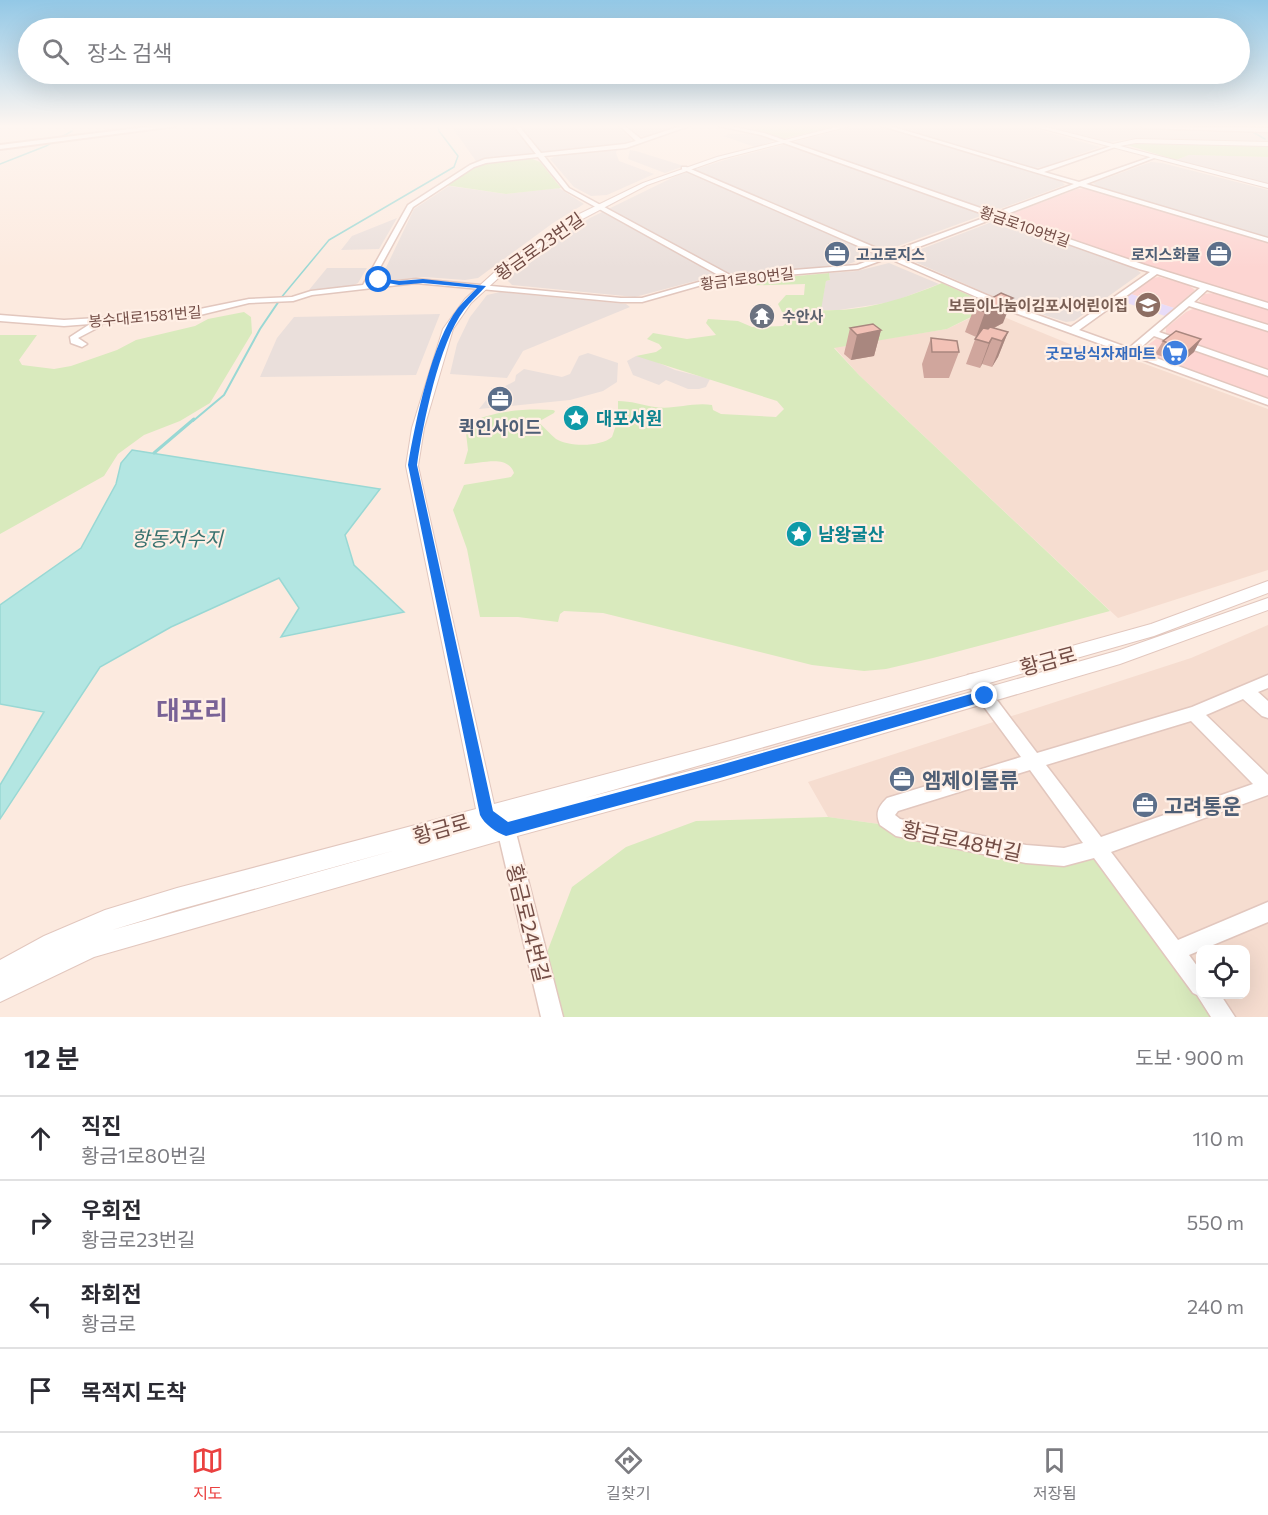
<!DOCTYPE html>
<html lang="ko">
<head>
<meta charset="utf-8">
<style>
  body { margin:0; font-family:Commissioner,"Noto Sans KR",sans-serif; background:#f2f2f3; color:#2b2b33 }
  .controls { position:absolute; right:18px; bottom:18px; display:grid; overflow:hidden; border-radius:12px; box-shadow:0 6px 24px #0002 }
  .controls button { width:54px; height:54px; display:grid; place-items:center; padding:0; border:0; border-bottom:2px solid #e1e1e2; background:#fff; color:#2b2b33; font:30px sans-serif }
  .stop { position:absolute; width:18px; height:18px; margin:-14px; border:4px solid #1a73e8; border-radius:50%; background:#fff }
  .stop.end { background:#1a73e8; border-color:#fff; box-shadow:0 2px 6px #0008 }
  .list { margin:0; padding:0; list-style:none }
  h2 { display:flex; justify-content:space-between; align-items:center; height:78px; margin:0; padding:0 24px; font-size:26px }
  h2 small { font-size:20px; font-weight:400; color:#7c7c81 }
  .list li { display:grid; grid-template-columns:39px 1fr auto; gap:18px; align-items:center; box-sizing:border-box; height:84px; padding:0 24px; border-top:2px solid #e1e1e2 }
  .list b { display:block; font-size:22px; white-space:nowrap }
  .list p { margin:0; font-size:20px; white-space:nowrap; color:#7c7c81 }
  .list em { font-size:20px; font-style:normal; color:#7c7c81 }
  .icon { flex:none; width:33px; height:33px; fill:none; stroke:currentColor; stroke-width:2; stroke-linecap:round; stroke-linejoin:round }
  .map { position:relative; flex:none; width:1268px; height:1017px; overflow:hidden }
  .search { position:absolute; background:#fff; box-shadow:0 6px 24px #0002; left:18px; right:18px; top:18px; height:66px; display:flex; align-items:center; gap:15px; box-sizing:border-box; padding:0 21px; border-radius:33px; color:#7c7c81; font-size:22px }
  .sheet { height:414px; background:#fff }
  nav { display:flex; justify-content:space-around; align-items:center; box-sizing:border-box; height:84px; border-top:2px solid #e1e1e2; background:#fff; font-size:16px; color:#7c7c81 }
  nav a { display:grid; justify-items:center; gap:3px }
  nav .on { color:#ea4140 }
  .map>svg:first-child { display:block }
  .residential { fill:#f6ddd0 }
  .commercial { fill:#fdd5d2 }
  .industrial { fill:#eadfdb }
  .education { fill:#e8dcf8 }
  .green { fill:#d9eabd }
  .water { fill:#b3e6e2; stroke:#99d8d4; stroke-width:1.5 }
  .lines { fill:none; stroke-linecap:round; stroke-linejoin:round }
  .stream-far2 { stroke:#99d8d4; stroke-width:1.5 }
  .stream-far1 { stroke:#99d8d4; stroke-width:2 }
  .stream { stroke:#99d8d4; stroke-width:3 }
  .minor-casing { stroke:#e2c7be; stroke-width:3 }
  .tertiary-casing { stroke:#e2c7be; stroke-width:2 }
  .secondary-casing { stroke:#e7c6bb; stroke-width:4 }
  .minor { fill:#fff; fill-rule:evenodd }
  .tertiary { fill:#fff; fill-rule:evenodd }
  .secondary { fill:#fff; fill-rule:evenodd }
  .wall { fill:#d0a69d }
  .shaded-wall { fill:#a9877f }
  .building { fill:#f2c1b6; stroke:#a9877f; stroke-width:1.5 }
  .route { fill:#1a73e8 }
  .labels { text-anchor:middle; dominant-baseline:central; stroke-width:4.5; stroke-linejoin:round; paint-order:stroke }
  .far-street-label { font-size:15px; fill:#734d46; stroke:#ffefe5 }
  .far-service-label { font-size:15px; font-weight:bold; fill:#4e5e75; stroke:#ffefe5; text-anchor:start }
  .far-education-label { font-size:15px; font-weight:bold; fill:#785e54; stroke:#ffefe5; text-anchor:end }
  .far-worship-label { font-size:15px; font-weight:bold; fill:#5b616d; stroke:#ffefe5; text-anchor:start }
  .far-shop-label { font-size:15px; font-weight:bold; fill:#366cbe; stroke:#ffefe5; text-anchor:end }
  .street-label { font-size:18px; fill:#734d46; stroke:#ffefe5 }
  .culture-label { font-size:18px; font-weight:bold; fill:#0d838f; stroke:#ffefe5; text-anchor:start }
  .service-label { font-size:18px; font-weight:bold; fill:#4e5e75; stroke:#ffefe5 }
  .water-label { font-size:20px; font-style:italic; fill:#38726f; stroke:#ffefe5 }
  .near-street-label { font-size:21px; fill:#734d46; stroke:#ffefe5 }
  .near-service-label { font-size:21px; font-weight:bold; fill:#4e5e75; stroke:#ffefe5; text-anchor:start }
  .near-quarter-label { font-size:26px; font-weight:bold; fill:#796296; stroke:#ffefe5 }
</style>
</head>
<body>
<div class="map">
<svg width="1268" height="1017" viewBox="0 0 1268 1017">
  <rect width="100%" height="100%" fill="#fceadf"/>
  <path class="residential" d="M987,310L1072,345L1096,346L1268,409V570L1118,618L859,375L834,347L947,329Z
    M1268,625V1017H1226L1210,995L1246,994V950H1200V982L1099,845L1050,860L879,824L828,817L808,782L1191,658Z"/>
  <path class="commercial" d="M1086,188L1268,242V303L1142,264L1009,217L1016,212L1077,189Z
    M1159,277L1187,284L1195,290L1174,308L1131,294L1152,278Z
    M1214,293L1268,308V326L1210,307L1199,301L1204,294Z
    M1195,308L1268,330V371L1166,333V328L1186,312Z
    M1156,339L1168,341L1268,375V398L1152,356L1144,350L1145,347Z"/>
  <path class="industrial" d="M451,126H617L632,140L622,145L476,161Z
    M628,126H680L645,137L640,136Z
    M855,126H880L1061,181L1065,185L846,265L714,276L635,297L512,285L506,279L558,239L590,218L680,174L728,159Z
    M889,126H1025L1100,147L1043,167L1033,168Z
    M1045,126H1268V142L1130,139L1109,142Z
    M729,134H755L773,141L755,147L723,136Z
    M617,149L616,153L619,161L654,174L607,195L591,196L574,187L550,159L556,156Z
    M630,150L636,151L684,166L665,173L628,159Z
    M1189,155L1268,157V184L1176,160Z
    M1151,162L1162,163L1268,190V238L1098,187L1093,183Z
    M449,186L506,194L559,188L584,204L553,223L478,278L465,280L424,277L392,280L382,276L414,209Z
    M397,218L379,249L341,250L352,236Z
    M1002,221L1133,267L1141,273L1074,321L1066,322L1013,305L913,261L908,257L916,251L992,222Z
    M889,263L939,284L892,302L839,310H820L826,281L830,280L829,273L857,271Z
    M327,268H367L358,283L349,287L309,290Z
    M500,292L626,304L630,307L523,351L507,378L450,374L457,344L470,317L487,295Z
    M440,314L416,375L260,377L277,338L294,317Z
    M588,353L618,363L617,382L603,391L570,400L479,409L492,393L515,381L516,375L524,369L562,377L570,374L579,356Z
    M636,356L645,357L675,370L710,379L706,387L699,389H688L666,380L659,385L633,375L627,361Z"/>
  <path class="education" d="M1131,294L1174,308L1165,316L1121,301Z"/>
  <path class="green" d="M753,126H838L782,139L748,127Z
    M1138,143L1268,146V157L1189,155L1176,160L1127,145Z
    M530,158L540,162L561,188L506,194L445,185L478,164Z
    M829,273L830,280L826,281L821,310C863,312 903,299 942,283L993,306L947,329L834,348L859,375L1110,611L933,658L886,669L864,671L812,665L603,613L564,611L560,614L558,622L518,617H480L467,549L453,510L464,485L511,477L514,473C507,453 479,465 464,464L468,450L465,425C490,411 525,408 553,410L555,411L554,413L538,422C544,427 550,434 556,439C569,447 601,447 612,437L618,419V401C631,401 642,405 655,407C674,410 692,402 712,405L713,410L721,414L776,417L784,409L777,401L636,356L656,352L662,348L659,344L647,339L653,333L687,339L716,335L706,323L708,319L738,321L752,327L783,326L787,322L778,304L786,295H804L805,284L732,286L733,282Z
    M244,312L251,317L252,333L210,403L180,421L144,435L118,454L104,476L0,534V335H37L19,360L22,365L54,369L71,366L117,350L136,340L195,326L208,319Z
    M828,817L879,824L1050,860L1099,845L1200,982V994L1226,1017H553L541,968L572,887L626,847L696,821Z"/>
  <path class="water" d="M132,450L380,489L345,535L354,565L404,612L281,637L299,608L279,578L171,627L100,667L0,819V785L44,712L0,704V605L81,548L116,484L121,463Z"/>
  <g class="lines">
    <path class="stream-far2" d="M1251,131L1265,139
      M0,164L46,146L72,131
      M280,299L329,240L454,167L458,156L439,131L438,126"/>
    <path class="stream-far1" d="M193,421L224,395L260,329L281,298"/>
    <path class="stream" d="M154,453L194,419"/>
    <g class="minor-casing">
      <path id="minor" d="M514,126H519L541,153L625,144L636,141L620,126H625L641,139L681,126H689L626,148L544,156L569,188L730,275L857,265L881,256L682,169V167H686L888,253L989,216L761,135L719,126H729L764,133L995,213L1074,184L882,126H890L1038,170L1115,145V147L1044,172L1079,182L1154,156V158L1086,184L1268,238V242L1080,186L1002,216L1145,265L1268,303V309L1207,290L1194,302L1268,325V331L1189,306L1159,332L1268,370V376L1154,336L1137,351L1268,399V405L1004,309L888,258L858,269L716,281L642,302H621L416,283L312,295L293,301L249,303L200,315L102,323L101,326L78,338L87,344L82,347L71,343L70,337L90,324L64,326L0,321V315L64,320L148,315L200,309L249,299L292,297L311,291L363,285L408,205L470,165L485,159L536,154ZM538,157L565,190L720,276L642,298H621L416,279L371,284L413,207L474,167L486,163ZM995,218L1139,269L1150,272L1071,327L1010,305L895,256ZM1157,274L1200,288L1129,348L1079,330Z
        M1141,126L1268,128V132L1143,128Z
        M973,674L978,675L1037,753L1192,707L1268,675V688L1258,692L1268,701V718L1262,716L1243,699L1206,715L1268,775V795L1111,852L1178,940L1268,902V922L1189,955L1200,970V994H1220L1235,1017H1211L1197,995L1193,993L1094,858L1064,866L1026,863L896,836L880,825C875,813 878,807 887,798L1021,757L968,685L965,680L968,675ZM1191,721L1253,784L1101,837L1046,765ZM1030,770L1083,843L1064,848L1026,845L900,819L895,815L898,811Z
        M506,820L512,823L515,829L563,1017H541L497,829L500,823Z"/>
    </g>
    <g class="tertiary-casing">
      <path id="tertiary" d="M840,126H850L721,159L647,185L571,225L505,272L471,303L453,329L424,428L418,466L494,804L716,745L1151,624L1268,581V593L1154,636L585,798L720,763L1120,650L1268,598V610L1120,664L720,781L506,839L94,957L0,1002V960L44,936L105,910L177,888L476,809L406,466L412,428L443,329L465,299L499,268L565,221L643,183L717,157ZM396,850L112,930L177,910Z
        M1032,126H1042L1113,144L1136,139L1268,142V146L1136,143L1120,146L1268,184V188Z"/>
    </g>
    <g class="secondary-casing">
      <path id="secondary" d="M155,126H176L0,149V145Z"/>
    </g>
    <use href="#minor" class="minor"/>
    <use href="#tertiary" class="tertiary"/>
    <use href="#secondary" class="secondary"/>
  </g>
  <path class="wall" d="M1001,293L1003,323L994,328L1008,332L998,357L992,367L982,364L980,368L966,364L976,337L965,332L974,308Z
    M850,328L881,330L874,356L851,360L844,354Z
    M931,338L959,352L949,378H924L922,364Z
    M1163,341L1194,352L1181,363L1155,354Z"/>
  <path class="shaded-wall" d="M1013,298L1003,323L976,337L985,312Z
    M881,330L874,356L851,360L857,335Z
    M1008,332L998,357L992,367L1002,341Z
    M992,338L982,364L980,368L989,343Z
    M1201,339L1194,352L1181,363L1188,351Z"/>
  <path class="building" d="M1001,293L1013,298L985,312L974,308Z
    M873,324L881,330L857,335L850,328Z
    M990,327L1008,332L1002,341L992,338L989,343L975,339L983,328L988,329Z
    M1176,331L1201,339L1188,351L1163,341Z
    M931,338L957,341L959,352H932Z"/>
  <linearGradient id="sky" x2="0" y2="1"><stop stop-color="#93c8e6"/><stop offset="0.47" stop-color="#fef6f1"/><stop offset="1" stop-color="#fef6f1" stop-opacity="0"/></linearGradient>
  <rect width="1268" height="268" fill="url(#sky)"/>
  <path class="route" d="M379,278L399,281L423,279L486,286C479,294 470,302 464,310C439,343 423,424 417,465L493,811L508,822L720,765L985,690L991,696L989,700L720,778L506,836C497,833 484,824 480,815L408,465C415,423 432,341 458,308C464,301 471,294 477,288L423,283L399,285L377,281Z"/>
  <defs>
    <g id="office-disc" transform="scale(1.35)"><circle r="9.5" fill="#5c6f8a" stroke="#ffefe5"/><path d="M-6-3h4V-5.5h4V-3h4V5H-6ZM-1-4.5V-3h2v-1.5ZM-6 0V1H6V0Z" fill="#fff"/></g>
    <g id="school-disc" transform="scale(1.35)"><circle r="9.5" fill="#8d6e63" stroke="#ffefe5"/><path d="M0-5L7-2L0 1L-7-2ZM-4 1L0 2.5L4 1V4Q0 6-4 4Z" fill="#fff"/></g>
    <g id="temple-disc" transform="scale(1.35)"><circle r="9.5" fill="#6b7280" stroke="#ffefe5"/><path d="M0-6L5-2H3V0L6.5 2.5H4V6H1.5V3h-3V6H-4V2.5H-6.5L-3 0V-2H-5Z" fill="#fff"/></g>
    <g id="supermarket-disc" transform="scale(1.35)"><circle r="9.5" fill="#3f7fe0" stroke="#ffefe5"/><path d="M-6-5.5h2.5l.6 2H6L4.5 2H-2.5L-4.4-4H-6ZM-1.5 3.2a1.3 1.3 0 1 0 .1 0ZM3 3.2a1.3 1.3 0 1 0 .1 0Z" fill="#fff"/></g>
    <g id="sight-disc" transform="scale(1.35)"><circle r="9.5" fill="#0f9aa8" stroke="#ffefe5"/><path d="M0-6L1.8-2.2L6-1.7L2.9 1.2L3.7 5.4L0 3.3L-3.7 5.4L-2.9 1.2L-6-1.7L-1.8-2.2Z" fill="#fff"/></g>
  </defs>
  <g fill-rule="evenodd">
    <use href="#office-disc" x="837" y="254"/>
    <use href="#office-disc" x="1219" y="254"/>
    <use href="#school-disc" x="1148" y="305"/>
    <use href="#temple-disc" x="762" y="316"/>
    <use href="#supermarket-disc" x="1175" y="353"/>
    <use href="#office-disc" x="500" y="399"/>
    <use href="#sight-disc" x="576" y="418"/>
    <use href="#sight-disc" x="799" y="534"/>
    <use href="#office-disc" x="902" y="779"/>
    <use href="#office-disc" x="1145" y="805"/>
  </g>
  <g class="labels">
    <g class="far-street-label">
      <text transform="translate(1025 226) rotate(19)">황금로109번길</text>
      <text transform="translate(747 278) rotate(-7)">황금1로80번길</text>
      <text transform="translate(145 316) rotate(-5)">봉수대로1581번길</text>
    </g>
    <g class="far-service-label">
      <text x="856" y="254">고고로지스</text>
      <text x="1200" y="254" text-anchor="end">로지스화물</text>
    </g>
    <g class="far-education-label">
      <text x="1128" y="305">보듬이나눔이김포시어린이집</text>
    </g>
    <g class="far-worship-label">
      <text x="782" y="316">수안사</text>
    </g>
    <g class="far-shop-label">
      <text x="1156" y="353">굿모닝식자재마트</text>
    </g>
    <g class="street-label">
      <text transform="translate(539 246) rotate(-35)">황금로23번길</text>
    </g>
    <g class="culture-label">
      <text x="596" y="418">대포서원</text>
      <text x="818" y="534">남왕굴산</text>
    </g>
    <g class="service-label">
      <text x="500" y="427">퀵인사이드</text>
    </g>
    <g class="water-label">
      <text x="177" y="538">항동저수지</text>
    </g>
    <g class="near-street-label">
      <text transform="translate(1048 660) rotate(-15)">황금로</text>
      <text transform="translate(441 828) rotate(-16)">황금로</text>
      <text transform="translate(962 840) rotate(12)">황금로48번길</text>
      <text transform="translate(529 923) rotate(76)">황금로24번길</text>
    </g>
    <g class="near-service-label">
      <text x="922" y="779">엠제이물류</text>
      <text x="1164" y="805">고려통운</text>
    </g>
    <g class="near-quarter-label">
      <text x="192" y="709">대포리</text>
    </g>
  </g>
</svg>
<div class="controls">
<button><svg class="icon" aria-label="locate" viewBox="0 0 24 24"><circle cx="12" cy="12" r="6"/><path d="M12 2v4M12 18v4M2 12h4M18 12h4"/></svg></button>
</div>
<div class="stop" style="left:379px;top:280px"></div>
<div class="stop end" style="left:985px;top:696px"></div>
<div class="search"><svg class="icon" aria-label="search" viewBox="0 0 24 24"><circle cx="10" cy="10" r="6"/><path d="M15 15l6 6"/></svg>장소 검색</div>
</div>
<section class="sheet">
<h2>12 분<small>도보 · 900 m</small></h2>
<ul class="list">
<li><svg class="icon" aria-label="ahead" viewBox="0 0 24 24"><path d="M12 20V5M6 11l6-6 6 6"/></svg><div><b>직진</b><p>황금1로80번길</p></div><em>110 m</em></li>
<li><svg class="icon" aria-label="right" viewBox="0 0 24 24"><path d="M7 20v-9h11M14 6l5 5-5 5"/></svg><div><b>우회전</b><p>황금로23번길</p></div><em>550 m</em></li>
<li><svg class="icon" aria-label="left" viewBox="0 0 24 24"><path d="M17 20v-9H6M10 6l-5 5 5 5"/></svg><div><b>좌회전</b><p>황금로</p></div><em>240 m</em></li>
<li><svg class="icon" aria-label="arrive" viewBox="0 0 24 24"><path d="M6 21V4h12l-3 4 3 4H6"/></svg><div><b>목적지 도착</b></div></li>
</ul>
</section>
<nav>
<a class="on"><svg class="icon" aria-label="map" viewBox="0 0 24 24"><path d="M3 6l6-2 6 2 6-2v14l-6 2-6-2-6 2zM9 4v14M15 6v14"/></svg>지도</a>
<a><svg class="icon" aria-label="directions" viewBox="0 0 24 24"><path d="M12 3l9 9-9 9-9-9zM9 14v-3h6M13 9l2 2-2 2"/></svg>길찾기</a>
<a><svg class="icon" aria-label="saved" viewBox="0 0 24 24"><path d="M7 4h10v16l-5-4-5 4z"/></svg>저장됨</a>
</nav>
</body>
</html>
